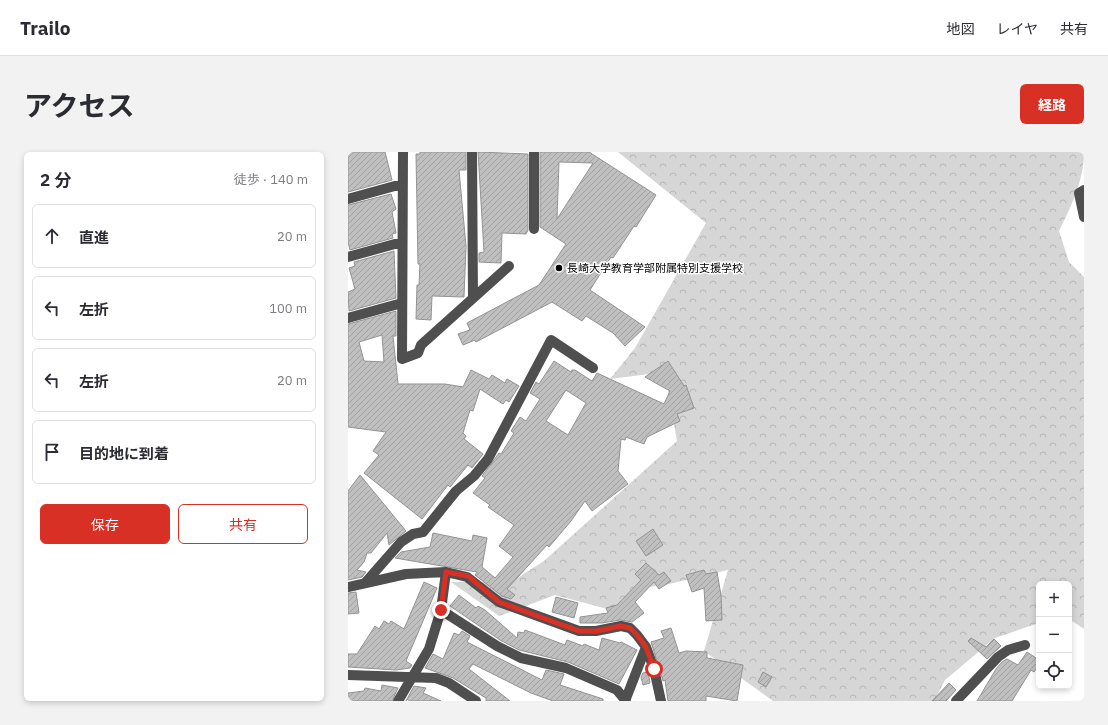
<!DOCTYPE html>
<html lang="ja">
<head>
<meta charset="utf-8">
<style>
  body { margin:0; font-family:"IBM Plex Sans","Noto Sans JP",sans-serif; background:#f2f2f3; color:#2b2b33 }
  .controls { position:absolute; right:12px; bottom:12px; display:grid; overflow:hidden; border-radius:6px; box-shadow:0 2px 6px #0003 }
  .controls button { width:36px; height:36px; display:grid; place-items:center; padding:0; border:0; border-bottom:1px solid #e1e1e2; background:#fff; color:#2b2b33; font:20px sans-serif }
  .stop { position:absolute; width:12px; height:12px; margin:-9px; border:3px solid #d93025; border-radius:50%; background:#fff }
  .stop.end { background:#d93025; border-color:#fff; box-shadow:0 1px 4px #0008 }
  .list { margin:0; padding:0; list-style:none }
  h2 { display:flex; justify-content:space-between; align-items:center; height:52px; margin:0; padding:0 16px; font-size:17px }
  h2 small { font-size:13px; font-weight:400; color:#7c7c81 }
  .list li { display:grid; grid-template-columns:26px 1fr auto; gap:12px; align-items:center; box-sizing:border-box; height:64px; margin:0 8px 8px; padding:0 8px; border:1px solid #e1e1e2; border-radius:6px }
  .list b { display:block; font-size:15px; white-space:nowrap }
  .list em { font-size:13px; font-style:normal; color:#7c7c81 }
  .actions { display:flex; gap:8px; padding:12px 16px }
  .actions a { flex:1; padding:9px 0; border:1px solid #d93025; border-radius:6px; text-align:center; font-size:14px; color:#d93025 }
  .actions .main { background:#d93025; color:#fff }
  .icon { flex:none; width:22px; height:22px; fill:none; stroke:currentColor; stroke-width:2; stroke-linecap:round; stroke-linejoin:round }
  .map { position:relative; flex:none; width:736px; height:549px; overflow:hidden; border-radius:6px }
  header { display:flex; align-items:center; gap:24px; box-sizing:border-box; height:56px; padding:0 20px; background:#fff; border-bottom:1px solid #e1e1e2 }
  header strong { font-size:19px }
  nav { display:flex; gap:22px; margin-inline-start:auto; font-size:14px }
  .intro { display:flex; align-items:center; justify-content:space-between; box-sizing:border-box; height:96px; padding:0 24px }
  h1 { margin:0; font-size:28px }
  .button { padding:10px 18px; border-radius:6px; background:#d93025; color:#fff; font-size:14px; font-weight:700 }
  main { display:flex; gap:24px; padding:0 24px }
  aside { flex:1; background:#fff; border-radius:6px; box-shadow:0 2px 6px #0003 }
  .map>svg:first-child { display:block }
  .forest { fill:url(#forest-crowns) }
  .building { fill:url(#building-hatch); stroke:#939393; fill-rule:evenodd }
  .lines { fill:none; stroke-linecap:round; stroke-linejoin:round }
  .minor { stroke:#4f4f4f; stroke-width:10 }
  .route { stroke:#d93025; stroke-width:5 }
  .poi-dot { fill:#000; stroke:#fff; stroke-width:1.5 }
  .labels { text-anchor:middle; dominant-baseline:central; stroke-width:3; stroke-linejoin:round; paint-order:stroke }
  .poi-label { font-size:11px; fill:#000; stroke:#fff; text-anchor:start }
</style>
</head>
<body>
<header>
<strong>Trailo</strong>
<nav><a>地図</a><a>レイヤ</a><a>共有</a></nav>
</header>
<div class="intro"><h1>アクセス</h1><a class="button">経路</a></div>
<main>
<aside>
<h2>2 分<small>徒歩 · 140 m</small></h2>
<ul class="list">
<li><svg class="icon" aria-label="ahead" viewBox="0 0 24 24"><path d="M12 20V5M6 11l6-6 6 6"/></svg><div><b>直進</b></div><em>20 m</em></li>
<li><svg class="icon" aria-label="left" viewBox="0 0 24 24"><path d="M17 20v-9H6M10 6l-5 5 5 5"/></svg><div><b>左折</b></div><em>100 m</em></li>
<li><svg class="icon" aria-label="left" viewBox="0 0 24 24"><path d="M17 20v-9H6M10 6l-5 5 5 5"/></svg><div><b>左折</b></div><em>20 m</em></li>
<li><svg class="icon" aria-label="arrive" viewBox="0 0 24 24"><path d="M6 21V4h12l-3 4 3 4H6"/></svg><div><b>目的地に到着</b></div></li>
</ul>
<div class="actions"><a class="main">保存</a><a>共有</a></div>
</aside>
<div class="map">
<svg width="736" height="549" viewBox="0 0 736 549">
  <defs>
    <pattern id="forest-crowns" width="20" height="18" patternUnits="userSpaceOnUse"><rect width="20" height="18" fill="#d6d6d6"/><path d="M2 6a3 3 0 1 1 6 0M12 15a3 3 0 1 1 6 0" fill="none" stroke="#b6b6b6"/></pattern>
    <pattern id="building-hatch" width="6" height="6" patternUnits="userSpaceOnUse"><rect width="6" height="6" fill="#bfbfbf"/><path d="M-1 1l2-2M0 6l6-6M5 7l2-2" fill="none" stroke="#a2a2a2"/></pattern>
  </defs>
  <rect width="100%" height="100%" fill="#fff"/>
  <path class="forest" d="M270,0H736C736,28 723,55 711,79L721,110L736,125V477L721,467V432H691V471L647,486L597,528L586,549H425L356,499L380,418L321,432L288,437L267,459L207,443L151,464L103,430H163L196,409L329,289L317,220L262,227L287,196L358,71Z"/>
  <path class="building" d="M0,0H37L44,28L0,40Z
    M72,0H118V18H111L118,94L116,145L84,144L83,168L68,167L69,133H71L72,112H70L68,2H72Z
    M130,0L180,2V78L178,82L154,81L153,111L131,110V101L136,100Z
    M192,0H241L308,43L288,75L286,74L265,106L263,105L242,138L297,175L277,194L265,181L238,164L234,169L204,150L128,190L127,188L115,193L110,182L122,178L119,171L191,133L218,92L192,75ZM211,10L245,11L209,67Z
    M43,42L48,57L44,60L48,81L44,82L45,86L2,98L0,90V53Z
    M46,99L48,146L1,159L0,140L7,137L1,116L7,114L6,110Z
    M48,159V184H45L50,232H97L115,235L123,218L141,227L144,223L157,231L159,227L171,234L161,250L158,248L155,252L132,237L125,259L122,258L115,281L118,284L116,287L135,302L124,316L120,313L102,335L100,333L74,367L16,321L31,303L25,299L38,280L0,275V172ZM34,183L36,210L16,209L11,190Z
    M206,209L223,220L224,218H227L244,229L249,221L316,252L322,239L297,225L320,209L336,234L338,233L346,256L329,262L332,269L299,285L296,292L278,285L277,288L273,287L270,319L280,332L244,359L237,349L223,369L201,395L199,393L159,437L167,443L163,447L154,444L127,423L129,420L47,406L53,400L82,395L85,381L124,389L125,383L139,386L134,415L147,426L165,405L151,394L166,373L140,355L142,353L125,341L137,326L134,324L151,301L153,302L166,281L163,279L172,265L178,269L192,247L182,241L188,230L191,232ZM218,238L238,251L220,283L198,269Z
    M12,323L58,379L41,393L39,381L23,401H19L16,410L9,418L18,420L14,425L0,428V339Z
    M305,377L315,393L298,404L288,389Z
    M298,411L311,423L316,420L323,429L311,437L306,430L287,450L296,461L284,470L272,468L254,471H232V465L260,461L258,456L269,453L293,428L287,422Z
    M356,418L358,422L369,420L373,443L374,468L358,469L356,436L344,440L338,423Z
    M76,430L89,436L58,509L64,513L62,516L48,518L0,515V502H9L27,474L31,477L36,469L41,472L43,469L56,477Z
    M8,440L11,461L0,462V441Z
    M111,443L128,456L130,454L137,458L169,486L170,480L176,481L177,478L217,493L219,488L235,494L236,492L251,498L254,486L272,491L273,490L289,498L271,532L220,510L171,498L152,488L102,454Z
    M208,445L230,451L226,466L204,460Z
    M323,476L331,501L338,499L359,500V506L395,513L389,549L358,544V549H320L317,528L315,529L303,490L316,486L313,479Z
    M114,479L122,484L119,490L194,528L198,518L216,522L212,533L255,547V549H205L183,541L125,512L121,517L162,549H138V546L105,526L77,516L85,502L95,507L106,481L111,483Z
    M623,486L638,495L646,487L653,494L639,507L620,489Z
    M679,500L691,508V513L686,520L683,518L664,549H629L648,517L654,510L659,507L670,513Z
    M300,520L302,531L295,533L293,525L295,521Z
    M415,520L424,525L418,535L410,530Z
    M601,531L608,538L598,549H584Z
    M34,533L50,536L44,549H0V541L16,539L17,536L33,539Z
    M66,534L78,536L75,541L93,549H62L59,547L58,549Z"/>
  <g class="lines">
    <path class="minor" d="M55,0L54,207L70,201L73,193L161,114
      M124,0L125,146
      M186,0V77
      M0,47L54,32
      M736,65L731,41L736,38
      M0,105L54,90
      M0,166L54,151
      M17,431L53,390L65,382L75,380L108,339L126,324L140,307L203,188L245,216
      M0,435L58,422L98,420L119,425L151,450L231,479H248L273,474L282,476L289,483L298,495L306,517L313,549
      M93,458L149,494L173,506L218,516L269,538L278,549
      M0,523L88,526L101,531L128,549
      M50,549L81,497L93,458L98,420
      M277,549L298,495
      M608,549L650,505L660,498L677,493"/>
  </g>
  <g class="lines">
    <path class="route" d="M93,458L98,420L120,424L151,450L231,479H248L273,474L282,476L289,483L298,495L306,517"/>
  </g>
  <circle class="poi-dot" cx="211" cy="116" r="4"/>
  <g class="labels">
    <g class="poi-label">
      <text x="219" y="116">長崎大学教育学部附属特別支援学校</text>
    </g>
  </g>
</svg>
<div class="controls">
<button>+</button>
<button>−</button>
<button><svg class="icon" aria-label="locate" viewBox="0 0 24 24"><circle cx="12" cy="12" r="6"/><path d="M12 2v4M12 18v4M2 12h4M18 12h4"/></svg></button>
</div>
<div class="stop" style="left:306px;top:517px"></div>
<div class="stop end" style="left:93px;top:458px"></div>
</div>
</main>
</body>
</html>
